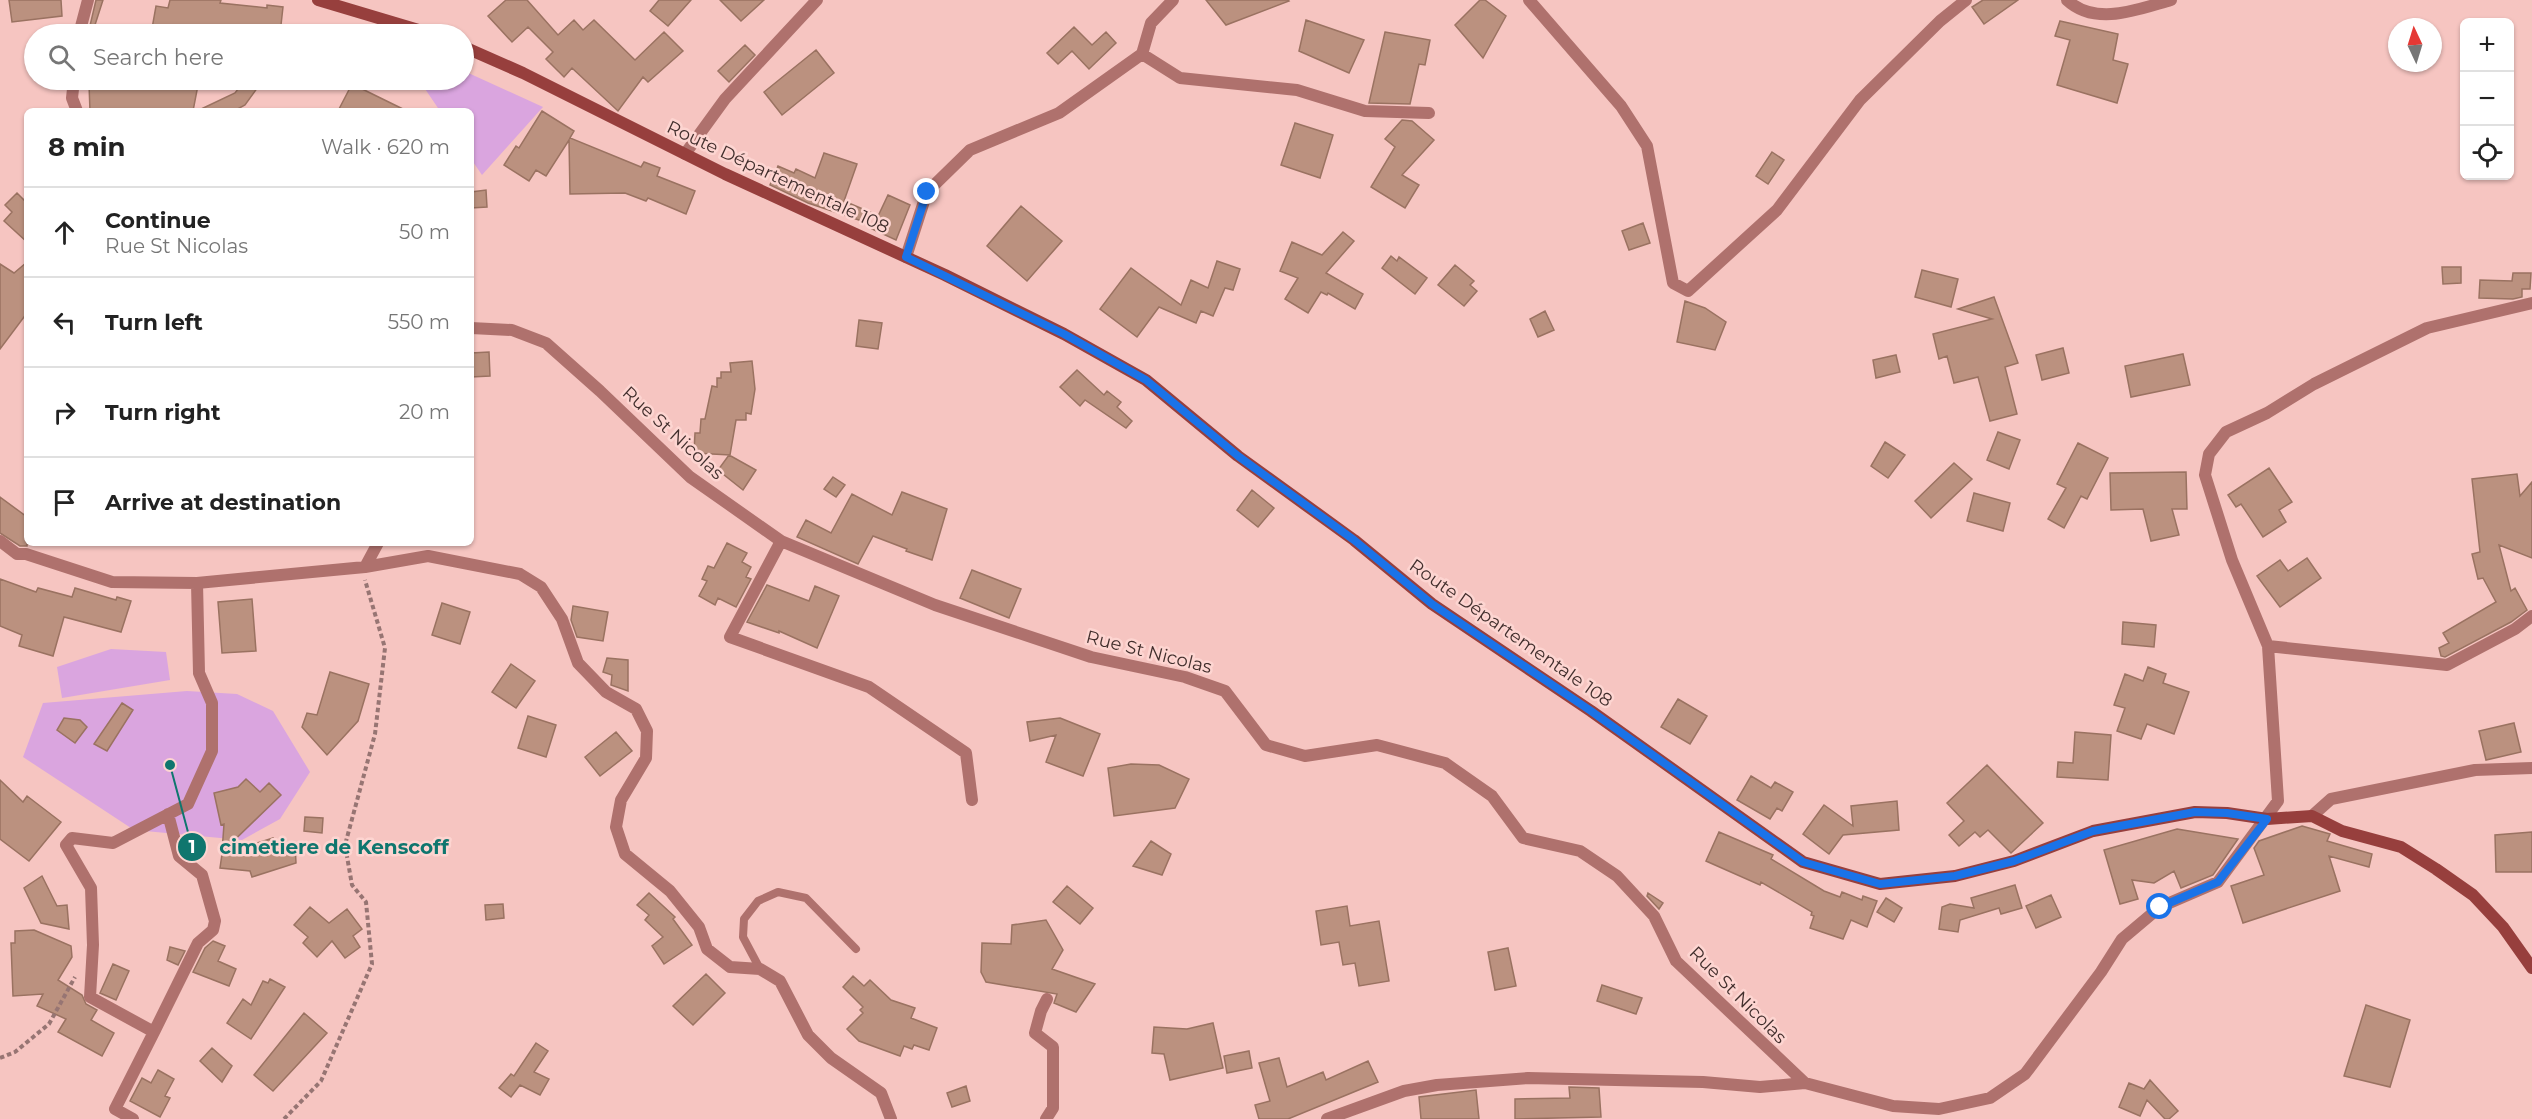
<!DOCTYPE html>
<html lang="en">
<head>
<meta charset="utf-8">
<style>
  body { margin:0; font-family:Montserrat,sans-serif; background:#f6f6f6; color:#222 }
  .controls { position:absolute; right:18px; top:18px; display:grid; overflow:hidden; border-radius:9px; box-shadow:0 2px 4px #0004 }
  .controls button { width:54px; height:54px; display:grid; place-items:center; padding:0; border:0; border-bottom:2px solid #e0e0e0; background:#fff; color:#222; font:30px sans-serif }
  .compass { position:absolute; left:2388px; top:18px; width:54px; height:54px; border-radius:50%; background:#fff; box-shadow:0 2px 4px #0004; rotate:356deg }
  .stop { position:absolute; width:18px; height:18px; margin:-14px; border:4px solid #1a73e8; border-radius:50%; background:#fff }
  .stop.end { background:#1a73e8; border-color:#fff; box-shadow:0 2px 6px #0008 }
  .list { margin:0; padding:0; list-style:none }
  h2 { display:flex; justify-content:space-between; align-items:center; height:78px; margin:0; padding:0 24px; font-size:26px }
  h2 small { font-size:20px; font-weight:400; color:#767676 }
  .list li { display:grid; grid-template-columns:39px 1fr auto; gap:18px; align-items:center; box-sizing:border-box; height:90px; padding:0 24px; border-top:2px solid #e0e0e0 }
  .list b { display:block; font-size:22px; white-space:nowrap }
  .list p { margin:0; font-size:20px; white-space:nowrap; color:#767676 }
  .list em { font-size:20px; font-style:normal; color:#767676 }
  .icon { flex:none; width:33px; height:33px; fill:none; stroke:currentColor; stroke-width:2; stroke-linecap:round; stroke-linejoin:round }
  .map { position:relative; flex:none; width:2532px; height:1119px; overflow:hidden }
  .search { position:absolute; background:#fff; box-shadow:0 2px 4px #0004; left:24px; top:24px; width:450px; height:66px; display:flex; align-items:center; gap:15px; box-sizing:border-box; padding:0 21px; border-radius:33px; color:#767676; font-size:22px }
  .panel { position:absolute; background:#fff; box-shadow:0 2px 4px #0004; left:24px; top:108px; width:450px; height:438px; border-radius:9px }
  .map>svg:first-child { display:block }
  .green { fill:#daa5df }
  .building { fill:#bb917f; stroke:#9a7261; stroke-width:1.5 }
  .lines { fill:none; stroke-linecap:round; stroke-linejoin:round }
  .path { stroke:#977573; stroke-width:4; stroke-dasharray:4.5 3; stroke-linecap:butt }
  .service { stroke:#af716d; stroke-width:8 }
  .minor { stroke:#af716d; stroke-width:12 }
  .tertiary { stroke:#af716d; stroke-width:12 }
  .secondary { stroke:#973f3d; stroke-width:12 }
  .route { stroke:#1a73e8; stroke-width:8 }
  .labels { text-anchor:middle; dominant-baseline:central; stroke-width:5; stroke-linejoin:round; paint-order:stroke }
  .street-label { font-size:18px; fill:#412e2c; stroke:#fdd5d1 }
  .leader { fill:none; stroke:#0f766e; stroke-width:2 }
  .callout-dot { fill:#0f766e; stroke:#fdd5d1; stroke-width:2 }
  .mark-label { font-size:18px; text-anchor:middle; font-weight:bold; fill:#fff }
  .callout-label { font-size:20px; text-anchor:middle; font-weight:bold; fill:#0f766e; stroke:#fdd5d1; stroke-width:5; stroke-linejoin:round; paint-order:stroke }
</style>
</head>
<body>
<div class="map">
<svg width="2532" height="1119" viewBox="0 0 2532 1119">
  <rect width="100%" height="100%" fill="#f6c5c1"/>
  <path class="green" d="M464,71L543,107L482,175L471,159V111H440L419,80H464Z
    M111,649L166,652L170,680L62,698L57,667Z
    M187,691L237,694L273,711L310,772L280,819L242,840L134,830L23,757L43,703Z"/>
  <path class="building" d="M9,0H61L62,16L12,22Z
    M96,0H103L93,31L89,30Z
    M170,0H221L220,3L267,8V5L283,7L280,34L264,33L265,30L216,25L214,34H151L156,6L168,8Z
    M506,0H527L558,35L574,20L583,30L594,20L635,60L664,32L683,51L648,82L643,77L618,111L572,68L564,77L546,59L553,52L528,27L512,42L488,16Z
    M659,0H691L668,26L650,11Z
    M720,0H764L741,21Z
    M1206,0H1288L1289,1L1226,25Z
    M1480,0H1485L1506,16L1483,58L1455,25Z
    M1983,0H2018L1984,24L1972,7Z
    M1306,20L1364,40L1349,73L1299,51Z
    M2060,21L2118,34L2113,60L2128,64L2117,103L2057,85L2070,40L2055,36Z
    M1074,27L1092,45L1106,32L1116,43L1089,69L1072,51L1058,64L1047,53Z
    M1385,32L1430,40L1425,65L1419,64L1410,104L1369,103Z
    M745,45L755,55L729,82L718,71Z
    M816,50L834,73L782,115L764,92Z
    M142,80H199L193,111H90L89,84L142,83Z
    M245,80H263L245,105L234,111H197L235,93Z
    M352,84L407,111H338Z
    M542,111L574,131L570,138L641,167L644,162L660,168L657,176L695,191L686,214L648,198L646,201L625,193L570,194L569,140L546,176L536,170L529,181L504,165L516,146L519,148Z
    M1402,120L1412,121L1434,140L1402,175L1419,185L1405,208L1371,187L1395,147L1385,139Z
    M1295,123L1333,135L1320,178L1281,165Z
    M1772,152L1784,160L1768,184L1756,176Z
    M824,153L857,164L844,201L872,213L868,223L808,203L770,185L778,166L794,173L796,169L815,178Z
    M486,190L487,207L471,208V192Z
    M17,193L24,200L27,196V242L4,221L12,212L5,205Z
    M888,195L910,205L896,240L872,229Z
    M1021,206L1062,241L1027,281L987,246Z
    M1643,223L1650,243L1629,250L1622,231Z
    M1343,232L1354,241L1326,273L1363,294L1355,309L1328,293L1327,295L1321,292L1308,313L1285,299L1298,278L1280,271L1292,242L1322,255Z
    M1391,256L1397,261L1399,257L1427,278L1415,294L1382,268Z
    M1217,261L1240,269L1233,290L1225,288L1213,316L1201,311L1196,323L1159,307L1137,337L1100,309L1131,268L1181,305L1191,280L1208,288Z
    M27,262V313L0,349V264L14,273Z
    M1455,265L1474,281L1470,285L1477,291L1464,306L1438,285Z
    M2442,267H2461V283L2443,284Z
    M1922,270L1958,279L1951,307L1915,297Z
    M2513,273H2531L2530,289H2522V297L2513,299L2479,298L2480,280L2512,281Z
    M1994,297L2018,363L2005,367L2017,414L1990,421L1978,377L1954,383L1947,356L1939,359L1933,334L1992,319L1958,309Z
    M1685,301L1705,308L1726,322L1715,350L1677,342Z
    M1545,311L1554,330L1538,337L1530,319Z
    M859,320L882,323L878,349L856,346Z
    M2063,348L2069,373L2042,380L2036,355Z
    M489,352L490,376L471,377V353Z
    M2183,354L2190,385L2131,397L2125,366Z
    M1896,355L1900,372L1876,378L1873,360Z
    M752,361L755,389L751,414L746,413V420H736L730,455L694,453L695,433H700L701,419H705L712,386L717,387V378H721V372H731L730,363Z
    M1077,370L1104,395L1107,391L1121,402L1117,407L1132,421L1126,428L1085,400L1080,406L1060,387Z
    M1998,432L2020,440L2009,469L1987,460Z
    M1885,442L1905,455L1888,478L1871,466Z
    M2078,443L2108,458L2087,499L2081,496L2064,528L2048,519L2066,488L2057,484Z
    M729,455L756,470L743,490L718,470Z
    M1954,463L1972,479L1931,518L1915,501Z
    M2269,468L2292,502L2279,510L2286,522L2263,537L2241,504L2236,507L2228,495Z
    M2186,472L2187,509H2172L2179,535L2151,541L2143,509L2111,510L2110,473Z
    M2517,474L2520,496L2532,482V558L2499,545L2511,591L2515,588L2527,610L2511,622L2445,657L2441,656L2439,648L2449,643L2443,633L2496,602L2483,578L2478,579L2472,554L2480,552L2472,479Z
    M833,477L845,485L836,497L824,489Z
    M1252,490L1274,508L1258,527L1237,510Z
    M902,492L947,509L932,560L906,551L907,549L873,536L858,564L797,537L806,520L831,533L852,494L892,515Z
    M1974,493L2010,503L2003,531L1967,521Z
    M0,497L27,517V546H20L0,533Z
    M727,543L747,553L742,562L751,567L746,577L751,579L736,607L718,598L715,605L699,596L707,581L702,579L708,566L714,568Z
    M2307,558L2321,578L2280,607L2257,576L2280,560L2288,571Z
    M972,570L1021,589L1009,618L960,598Z
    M0,579L36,592L38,588L72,597L75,588L116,600L117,597L131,601L121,632L64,617L53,656L19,646L22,635L0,626Z
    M767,585L809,601L815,586L839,596L817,648L779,631V633L747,622Z
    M252,599L256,651L222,653L218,602Z
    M442,603L470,612L460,644L432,635Z
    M573,606L608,612L603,641L577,637L571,620Z
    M2123,622L2156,625L2154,647L2122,644Z
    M607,658L628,660V691L611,685L612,675L603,672Z
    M511,664L535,681L516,708L492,692Z
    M2148,667L2166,674L2163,683L2189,692L2174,734L2147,724L2141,739L2117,731L2125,708L2114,705L2125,674L2143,681Z
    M330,672L369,684L358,721L327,755L302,727L307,713L317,715Z
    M1678,699L1707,716L1690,744L1661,727Z
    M122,703L133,710L107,751L94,744Z
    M528,716L556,725L546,757L518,748Z
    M64,718L80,720L87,727L75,743L57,730Z
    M1060,718L1100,734L1083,776L1046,762L1056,735L1030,741L1027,722Z
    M2514,723L2521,752L2486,760L2479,731Z
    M616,732L632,751L600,776L585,757Z
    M2075,732L2111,735L2108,780L2057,777L2058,762L2073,763Z
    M1131,764L1159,765L1189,779L1175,808L1114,816L1108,768Z
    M1987,765L2043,823L2011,853L1988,830L1980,837L1975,832L1959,846L1949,835L1964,821L1947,803Z
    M1751,776L1771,788L1775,782L1793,792L1782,811L1777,808L1770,819L1737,800Z
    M246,779L260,792L269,783L281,795L222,852L224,824L221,825L214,793L238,787Z
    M0,780L23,802L27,796L61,822L29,861L0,839Z
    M1897,801L1899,830L1843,835L1829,854L1803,834L1824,805L1853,826L1851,806Z
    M305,817L323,818L322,833L304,831Z
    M2302,826L2330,834L2327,841L2372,854L2369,867L2329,856L2340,891L2243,923L2231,886L2264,875L2254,848L2259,841Z
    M2177,829L2238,839L2213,875L2181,888L2174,871L2154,883L2132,880L2138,899L2120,904L2104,850Z
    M1719,832L1773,855L1771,859L1824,891L1840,897L1842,892L1862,900L1863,896L1877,901L1867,927L1851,920L1843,939L1810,928L1814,916L1811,915L1812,912L1761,882L1760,885L1706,861Z
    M2532,832V872H2496L2495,835Z
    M273,838L275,845L295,844L296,863L252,877L250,871L220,868L222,854Z
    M1151,841L1171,854L1162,875L1133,866Z
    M42,876L57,906L67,905L69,929L41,923L24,888Z
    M2015,885L2022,908L2001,914L1999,908L1960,920L1958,932L1939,929L1942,907L1950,904L1974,908L1971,898Z
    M1067,886L1093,908L1080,924L1053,902Z
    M649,893L675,917L673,919L692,945L664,964L652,946L663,937L645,920L649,915L637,905Z
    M1648,893L1663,903L1659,909L1647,896Z
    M2051,895L2061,917L2036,928L2026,906Z
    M1886,898L1902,908L1894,922L1877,912Z
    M503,904L504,918L486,920L485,905Z
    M1347,906L1350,926L1379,921L1389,981L1359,986L1355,963L1343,965L1339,942L1321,945L1316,911Z
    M310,907L329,923L347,909L362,929L353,936L360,947L345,958L332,941L317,957L303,943L308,937L294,925Z
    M1046,920L1063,950L1052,969L1095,984L1076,1012L1054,1003L1057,994L986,982L981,972L982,943L1011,944L1012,925Z
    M34,930L71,946L72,957L58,980L82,995L86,1004L97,1010L91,1020L114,1033L102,1056L58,1032L66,1019L37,1006L43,994L13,996L11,943H15V931Z
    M213,941L225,946L218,961L236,969L229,986L193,972L205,948Z
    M170,947L185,951L178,965L167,960Z
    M1508,948L1516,986L1495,990L1488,952Z
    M113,964L129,971L116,1000L100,993Z
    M706,974L725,993L693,1025L673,1006Z
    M853,976L864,986L870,980L891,1000L915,1008L911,1018L937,1028L929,1050L914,1045L912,1049L904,1046L900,1056L859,1041L847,1029L863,1013L860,1010L863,1007L843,987Z
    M270,979L285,987L251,1039L227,1023L243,999L251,1005L263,981L268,983Z
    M1602,985L1642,998L1636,1014L1597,1001Z
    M2366,1005L2410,1020L2390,1087L2344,1076Z
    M304,1013L327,1033L273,1091L254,1075Z
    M1213,1023L1223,1068L1170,1080L1164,1054L1152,1053L1154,1027L1187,1029Z
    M536,1043L548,1051L534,1072L549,1079L540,1095L520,1085L511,1097L499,1088L511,1074L514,1076Z
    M212,1048L232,1066L222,1082L200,1061Z
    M1249,1051L1252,1068L1227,1073L1224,1056Z
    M1279,1058L1287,1087L1323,1072L1326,1080L1368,1061L1378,1082L1288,1119H1259L1255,1105L1270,1101L1259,1063Z
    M158,1070L174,1079L165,1096L170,1098L160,1117L130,1101L142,1078L151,1083Z
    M2150,1080L2178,1111L2169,1119H2165L2147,1100L2140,1116L2119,1107L2129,1083L2144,1089Z
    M966,1086L970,1101L952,1107L947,1093Z
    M1569,1087L1599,1088L1601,1117L1515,1119V1099L1570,1098Z
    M1476,1090L1479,1119H1421L1419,1097Z"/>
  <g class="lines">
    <path class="path" d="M0,1058L15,1052L49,1024L75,977
      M284,1119L321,1081L372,964L366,902L352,885L345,845L375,734L385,648L365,580"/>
    <path class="service" d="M760,969L743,937L744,919L758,901L778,892L806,898L856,949"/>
    <path class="minor" d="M1529,0L1621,106L1647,146L1673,283L1688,291L1777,210L1860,100L1940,21L1966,0
      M2067,0C2096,27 2139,9 2171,0
      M79,34L88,0
      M1142,54L1180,78L1297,90L1365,111L1429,113
      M74,80L72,98L77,111
      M685,154L725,99L817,0
      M906,257L927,192L970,150L1059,113L1142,54L1151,23L1173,0
      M471,328L512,330L546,343L600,391L690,477L781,541L935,605L1091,657L1185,677L1225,691L1266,745L1305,756L1377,745L1445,763L1492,796L1523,838L1580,851L1617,876L1654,916L1676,961L1805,1083L1893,1106L1939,1109L1990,1098L2025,1074L2101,972L2122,939L2160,907L2218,882L2278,801L2268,646L2232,560L2205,475L2209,454L2226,432L2267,413L2314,384L2427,328L2532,303
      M0,541L17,554H26L112,582L197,583L365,567L378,543
      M781,541L730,637L869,687L966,753L972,800
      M365,567L428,556L520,574L541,587L562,619L578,663L606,692L636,709L647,731L646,758L621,800L616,827L625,854L670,891L699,927L707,949L730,967L760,969L780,981L808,1035L831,1058L881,1093L891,1119
      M2268,646L2447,665L2515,629L2532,616
      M154,1032L198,943L213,930L215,921L202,875L179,856L168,814
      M133,1119L115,1109L154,1032L90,997L93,945L91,888L66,845L72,838L113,843L188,804L212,751V703L199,673L197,583
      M1046,1119L1053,1108V1047L1035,1033L1041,1011L1047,999
      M1327,1119L1404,1091L1437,1085L1528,1078L1703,1082L1760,1087L1805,1083"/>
    <path class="tertiary" d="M2312,816L2331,799L2475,770L2532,768"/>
    <path class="secondary" d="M318,0L432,34
      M464,47L523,73L725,174L945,275L1064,334L1146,380L1238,456L1354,540L1432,604L1591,711L1803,862L1880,884L1955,876L2014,861L2093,831L2195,812L2227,813L2267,819L2312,816L2342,831L2401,847L2436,869L2473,895L2503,927L2532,968"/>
  </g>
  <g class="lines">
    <path class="route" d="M927,192L906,257L1064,334L1146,380L1238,456L1354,540L1432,604L1591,711L1803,862L1880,884L1955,876L2014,861L2093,831L2195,812L2227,813L2267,819L2218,882L2160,907"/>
  </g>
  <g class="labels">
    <g class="street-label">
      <text transform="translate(778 177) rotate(25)">Route Départementale 108</text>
      <text transform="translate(673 433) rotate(42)">Rue St Nicolas</text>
      <text transform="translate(1511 633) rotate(35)">Route Départementale 108</text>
      <text transform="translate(1149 652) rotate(14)">Rue St Nicolas</text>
      <text transform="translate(1738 995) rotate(45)">Rue St Nicolas</text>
    </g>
  </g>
  <path class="leader" d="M170 765L192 847"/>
  <g class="callout-dot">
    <circle cx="170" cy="765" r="6"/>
    <circle cx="192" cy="847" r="15"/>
  </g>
  <g class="mark-label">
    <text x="192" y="853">1</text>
  </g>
  <g class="callout-label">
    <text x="334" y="854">cimetiere de Kenscoff</text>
  </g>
</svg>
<div class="controls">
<button>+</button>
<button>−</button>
<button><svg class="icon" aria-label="locate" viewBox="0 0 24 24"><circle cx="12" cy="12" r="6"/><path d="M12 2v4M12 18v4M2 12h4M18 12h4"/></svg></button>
</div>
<svg class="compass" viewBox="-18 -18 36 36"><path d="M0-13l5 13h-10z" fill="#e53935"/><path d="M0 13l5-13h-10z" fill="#767676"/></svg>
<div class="stop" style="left:2160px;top:907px"></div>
<div class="stop end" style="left:927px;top:192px"></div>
<div class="search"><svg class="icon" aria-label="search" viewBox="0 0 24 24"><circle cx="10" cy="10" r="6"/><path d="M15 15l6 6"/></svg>Search here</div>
<section class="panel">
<h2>8 min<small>Walk · 620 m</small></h2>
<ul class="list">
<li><svg class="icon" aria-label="ahead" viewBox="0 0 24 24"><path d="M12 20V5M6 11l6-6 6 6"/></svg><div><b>Continue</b><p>Rue St Nicolas</p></div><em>50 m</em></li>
<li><svg class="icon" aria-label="left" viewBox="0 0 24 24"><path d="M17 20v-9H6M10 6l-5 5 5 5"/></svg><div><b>Turn left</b></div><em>550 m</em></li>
<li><svg class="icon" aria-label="right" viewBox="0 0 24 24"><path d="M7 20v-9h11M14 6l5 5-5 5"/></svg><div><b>Turn right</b></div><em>20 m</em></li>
<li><svg class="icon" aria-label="arrive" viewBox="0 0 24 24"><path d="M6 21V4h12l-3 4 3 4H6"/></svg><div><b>Arrive at destination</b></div></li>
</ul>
</section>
</div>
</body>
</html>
